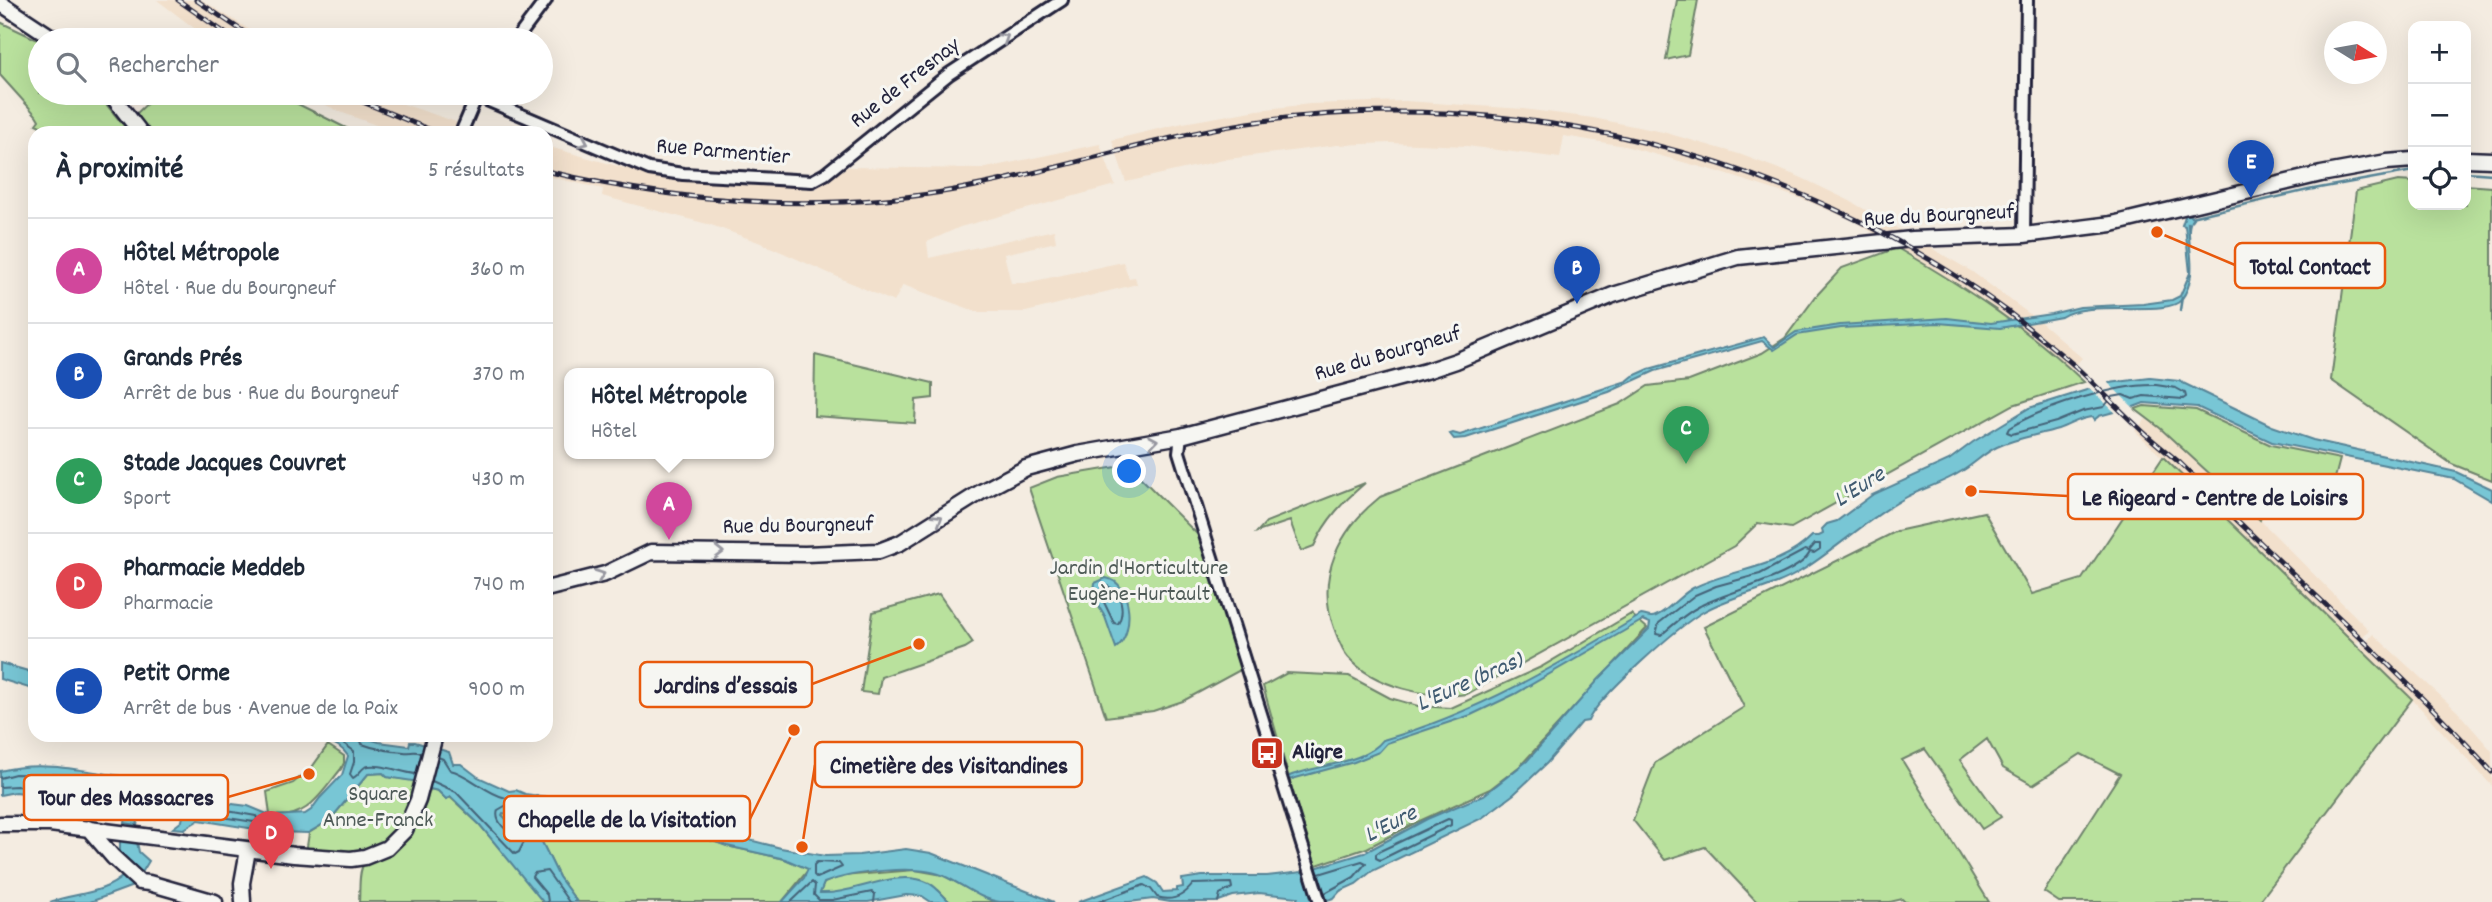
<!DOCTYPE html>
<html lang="fr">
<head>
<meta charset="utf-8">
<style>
  body { margin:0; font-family:Dekko,sans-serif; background:#f6f6f7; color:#1f2937 }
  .controls { position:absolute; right:21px; top:21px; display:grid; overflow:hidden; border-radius:14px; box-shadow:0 7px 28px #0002 }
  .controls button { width:63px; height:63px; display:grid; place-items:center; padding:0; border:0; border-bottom:2px solid #e0e1e3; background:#fff; color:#1f2937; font:35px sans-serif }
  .compass { position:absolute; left:2324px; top:21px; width:63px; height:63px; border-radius:50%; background:#fff; box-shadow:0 7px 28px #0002; rotate:101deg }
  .you { position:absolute; left:1130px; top:472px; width:24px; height:24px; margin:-18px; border:5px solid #fff; border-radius:50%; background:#1a73e8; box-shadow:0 0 0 10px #1a73e833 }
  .badge { display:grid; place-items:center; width:46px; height:46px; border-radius:50%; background:#c8321e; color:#fff; font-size:23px; font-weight:700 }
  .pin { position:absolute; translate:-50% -58px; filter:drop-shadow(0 2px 4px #0008) }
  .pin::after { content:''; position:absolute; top:37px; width:24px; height:21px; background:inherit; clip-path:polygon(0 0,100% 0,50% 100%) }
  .popup { position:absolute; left:564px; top:368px; width:210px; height:91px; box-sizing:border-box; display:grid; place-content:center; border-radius:14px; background:#fff; filter:drop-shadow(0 2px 5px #0005); font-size:23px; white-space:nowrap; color:#747a83 }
  .popup b { font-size:26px; color:#1f2937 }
  .popup::after { content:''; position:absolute; left:50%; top:100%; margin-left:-14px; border:14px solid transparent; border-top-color:#fff }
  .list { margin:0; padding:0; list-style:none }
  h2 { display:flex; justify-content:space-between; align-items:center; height:91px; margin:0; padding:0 28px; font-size:30px }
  h2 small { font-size:23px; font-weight:400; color:#747a83 }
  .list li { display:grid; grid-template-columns:46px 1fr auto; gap:21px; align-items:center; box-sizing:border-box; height:105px; padding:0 28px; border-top:2px solid #e0e1e3 }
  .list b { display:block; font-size:26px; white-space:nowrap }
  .list p { margin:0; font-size:23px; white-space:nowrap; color:#747a83 }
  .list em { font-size:23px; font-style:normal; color:#747a83 }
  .icon { flex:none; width:38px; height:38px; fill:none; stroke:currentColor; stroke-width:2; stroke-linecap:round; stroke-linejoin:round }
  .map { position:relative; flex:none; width:2492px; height:902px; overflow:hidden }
  .search { position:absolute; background:#fff; box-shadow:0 7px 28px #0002; left:28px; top:28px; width:525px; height:77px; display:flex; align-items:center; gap:18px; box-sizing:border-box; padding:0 24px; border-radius:38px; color:#747a83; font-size:26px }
  .panel { position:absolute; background:#fff; box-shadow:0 7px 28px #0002; left:28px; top:126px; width:525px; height:616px; border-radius:21px }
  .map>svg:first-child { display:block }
  .built { fill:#f2e0cc }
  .green { fill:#b9e19d; stroke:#6e826c; stroke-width:2 }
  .water { fill:#78c6d5; stroke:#568497; stroke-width:2 }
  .pier { fill:#f4ece1 }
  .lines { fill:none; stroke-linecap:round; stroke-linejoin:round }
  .shore { stroke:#446479; stroke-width:2 }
  .stream { stroke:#568497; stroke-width:2.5 }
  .minor-casing { stroke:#22223b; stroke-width:16 }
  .major-casing { stroke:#22223b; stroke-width:19 }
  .minor { stroke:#f6f6f2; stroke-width:10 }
  .major { stroke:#f6f6f2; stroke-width:14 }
  .rail-casing { stroke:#22223b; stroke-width:5 }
  .rail { stroke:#f6f6f2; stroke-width:2.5; stroke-dasharray:8; stroke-linecap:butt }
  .oneway { stroke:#9797a0 }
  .labels { text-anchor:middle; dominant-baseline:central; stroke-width:6; stroke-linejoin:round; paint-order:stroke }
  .street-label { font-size:23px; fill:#22223b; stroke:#f6f6f2 }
  .park-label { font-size:23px; fill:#4f5b58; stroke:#f6f6f2 }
  .poi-label { font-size:23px; font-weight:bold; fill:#22223b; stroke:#f6f6f2; text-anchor:start }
  .water-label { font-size:24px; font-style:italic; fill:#405b71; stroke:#f6f6f2 }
  .leader { fill:none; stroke:#e8590c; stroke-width:2.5 }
  .callout-dot { fill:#e8590c; stroke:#f6f6f2; stroke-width:2.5 }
  .callout { fill:#f6f6f2; stroke:#e8590c; stroke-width:2.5 }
  .callout-label { font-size:24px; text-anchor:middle; font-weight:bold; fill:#22223b }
</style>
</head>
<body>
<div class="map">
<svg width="2492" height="902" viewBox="0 0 2492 902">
  <rect width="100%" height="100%" fill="#f4ece1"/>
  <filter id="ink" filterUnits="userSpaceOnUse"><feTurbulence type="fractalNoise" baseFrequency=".0143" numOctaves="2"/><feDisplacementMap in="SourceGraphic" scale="14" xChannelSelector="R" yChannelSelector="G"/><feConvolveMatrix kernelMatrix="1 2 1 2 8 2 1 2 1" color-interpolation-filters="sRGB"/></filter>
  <g filter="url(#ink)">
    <path class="built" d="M157,0H202L266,40H210Z
      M300,93H371L462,124L459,133H398L343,113Z
      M1405,101L1523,109L1593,118L1663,132L1739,154L1800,177L1850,201L1971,271L2043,324L2082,358L2071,370L2021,328L1985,302L1854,221L1805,200L1719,172L1625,146L1564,136L1560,158L1467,146L1391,143L1337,145L1228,159L1126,182L1112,140L1183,123L1258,110L1310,104Z
      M1100,144L1115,185L960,227L927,242L929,258L1054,230L1056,242L1004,254L1011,283H1025L1123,262L1129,278L1135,277L1137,284L1026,312H978L903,285L894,302L761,243L711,225L602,196L603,189L546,176V146L639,172L692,182L815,189L847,167L981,169Z
      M2146,419L2160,428L2260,520L2369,630L2356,644L2135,431Z
      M2373,634L2457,711L2492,751V786L2412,699L2360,648Z"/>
    <path class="green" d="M1677,0H1698L1688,55L1666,60Z
      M0,22L40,41V93H97L130,133H55L36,124L39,120L36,115L0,75Z
      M158,93H276L356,133H151L136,114Z
      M2398,181L2413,182V205H2466V185L2492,187V480L2452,464L2331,380L2356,191Z
      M1897,248C1964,287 2028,328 2084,382L2013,405L1791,528L1758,523L1734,546L1467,694C1430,699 1374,687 1348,657C1341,649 1338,638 1334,628C1315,576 1340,529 1380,497L1620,404L1648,386L1689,381L1762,353L1785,338L1817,295L1842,268Z
      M815,355L933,383V398L916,400L915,423L814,416Z
      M2144,406L2196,410L2271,445L2340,459L2327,509L2269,492L2260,520L2160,428L2135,409Z
      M2163,457L2412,699L2259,902H2059L2044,892L2120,774L2081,754L2033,785L2003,768L1987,739L1960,760L2001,817L1982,829L1925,749L1902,760L1989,902H1905L1902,899L1890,902H1757L1705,847L1665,860L1633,820L1655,763L1744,707L1704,627L1897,531L1984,512L2032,594L2082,579Z
      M1128,465L1205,542L1244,668L1183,701L1153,711L1106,717L1029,488L1057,477Z
      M1365,483C1343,502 1326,519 1314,546L1301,551L1290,521L1257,532L1266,522Z
      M939,594L973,643L965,648L881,677L878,694L861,692L873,612Z
      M1631,614L1647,628L1520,766L1490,789L1413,824L1367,848L1314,866L1263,686L1287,673L1349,676L1390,698L1418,706L1451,708L1541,667Z
      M328,745L344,756V763L341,769C320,794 307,821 270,815L267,792L293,783L303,775L312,779L313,773L310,770Z
      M383,773L387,777L417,781C414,793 412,808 406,818C383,861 347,853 306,853L309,833L330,820L368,774Z
      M430,789L438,791L446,799L450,797L480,825L545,902H359C360,892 358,871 364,864C370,857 382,858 390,853C413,839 424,814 430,789Z
      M503,813L551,818L626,816L661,823L727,846L785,859L809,869L782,902H577L559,877L540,838C524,834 513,826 502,815Z
      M915,870L943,875L978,894L999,902H950L938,890L819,894L824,883L842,876Z"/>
    <path class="water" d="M2186,213L2193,218C2180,233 2204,270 2181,300C2169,317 2088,299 2061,317L2000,328L1938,323L1841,328L1797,335L1774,350L1762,341L1655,371L1609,392L1466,438L1454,439L1450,434L1453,433L1460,435L1627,381L1633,376L1649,369L1764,337L1774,347L1796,332L1840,325L1947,318L1991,323L2051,314L2080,307L2143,304L2172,300L2180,296L2190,273L2185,226L2182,225Z
      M2150,378L2179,381L2272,426L2313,440L2456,472L2492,489V501L2454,479L2272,442L2197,407L2144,403L2131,408L2124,402L2113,405L2118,411L2099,416L2094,420L2093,417C2081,417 2070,425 2058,429C2038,435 2016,438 1997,447C1984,453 1974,464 1962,471C1944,483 1923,488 1905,498C1867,519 1837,549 1801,571C1771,590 1734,594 1703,612C1680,625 1597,698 1588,721L1582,722L1547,763L1514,794L1482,818L1372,871L1356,884L1340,891L1334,898L1321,902H1296L1298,897L1259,893L1233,896L1216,902H1170L1153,899L1129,902H1078L1147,877L1157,883L1163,892L1177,891V888L1183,887L1182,879L1202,876H1267L1302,872L1364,853L1427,819L1484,795L1527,761L1599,679L1649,629L1650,623L1643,620L1515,694L1471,715L1387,743L1379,752L1354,762L1292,779L1288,780L1287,777C1314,765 1365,764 1383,740C1477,713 1558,665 1641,615C1644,615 1648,617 1651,617C1661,618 1681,594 1693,588C1732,568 1779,570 1812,536H1819L1823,534L1822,529L1827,524L1837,521L1872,495L1949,460L1973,442L2029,408L2109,383Z
      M1106,578C1133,582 1135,635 1116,648L1105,617L1093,597L1095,583Z
      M0,663L28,671L35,678V690L0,679Z
      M286,735H357L379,742L409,746L410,742H415L449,752L453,764H461L478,777L509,791L516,790L525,794L555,798L626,803L690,815L699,823L722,833L781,848L825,856L859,855L906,849L931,853L1054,902C1037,902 1018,902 1000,902C981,900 963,885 946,877C918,863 852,872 824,883L820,893C854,895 896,867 929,883C937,887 943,896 950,902H931L922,896L906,895L868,902H782L804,878L808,869L785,859L727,846L661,822L626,816L551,818L503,813L502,815C508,821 515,828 522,832C529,835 533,833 540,838L559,877L577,902H543L480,825L451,797L446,799L438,791L426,788V783L387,777L383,773L368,774L330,820L308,833L274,832L199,820L184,829L173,828L182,821L183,816L143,803L137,825L125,823L128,804L15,792L0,795V771C47,758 100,775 148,780L160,788L209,799V801L248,806L272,816L305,814L311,810L320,798L342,775L348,756C335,736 308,737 286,735Z
      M120,839L137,842L139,852L149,861L140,876L120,856Z
      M124,875L133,886L90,902H50C75,893 105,894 124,875Z"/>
    <path class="pier" d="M2106,381L2135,409H2136L2130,411L2123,405L2119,407L2122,411L2118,415L2088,387Z"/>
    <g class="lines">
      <path class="shore" d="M2156,385L2176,388L2185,393L2186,397L2183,399L2144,396L2133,399L2123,395L2112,397L2104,407L2083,411L2056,422L2012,434L2007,432L2009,428C2043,407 2116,384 2156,385Z
        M1815,544H1820V549L1814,553L1810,552C1800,576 1725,592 1700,606C1686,613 1673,625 1661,635L1656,634L1659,623L1695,595L1716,586L1760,574L1805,550L1809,551Z
        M1107,586C1122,591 1125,611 1118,624L1114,623L1101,596L1102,588Z
        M332,735L354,751V762L350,774L353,778C358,776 360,770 365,767C378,762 402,773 416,774
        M359,735L362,744C375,749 389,751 404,752C411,753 414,750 421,753
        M0,778L15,774L64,775L145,787L153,794L150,797H142L135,800L125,796L16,786L0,787
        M432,781L456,792L515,854L519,852L524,842C513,834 493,825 498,810L505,806L551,811L555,809L552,804C537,801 521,801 506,798C486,794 469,774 450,770L443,759L438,757
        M172,797L202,805L208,809L209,813C195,817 183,809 169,803L168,799Z
        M216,809L256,816L258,820L254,822L215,816L213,813Z
        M1448,819L1451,820V825L1380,860L1376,858V854L1380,851Z
        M817,862L839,863L842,867L817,878L814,875V865Z
        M1319,874L1362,861L1366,863L1354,877L1325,893
        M548,902L547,895L532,877L534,873L547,871L569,902
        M791,902L812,882L815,885L814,895L819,900H832L872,892L875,894L874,902
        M1098,902L1144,885L1151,889L1157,897C1172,902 1184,896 1193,884L1231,883L1232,888L1220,894L1218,902"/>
      <path class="stream" d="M2466,172L2492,174
        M2191,217L2308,190L2413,171
        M2188,223L2189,237
        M2180,310L2182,297"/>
      <g class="minor-casing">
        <path id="minor" d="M516,40L546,0
          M477,96L649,169L683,174L812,181L825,174L949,74L1062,0
          M461,133L478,93
          M2024,235L2027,0
          M1181,436L1179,452L1320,902"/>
      </g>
      <g class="major-casing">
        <path id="major" d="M0,3L56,40
          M110,93L141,133
          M2466,159L2492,160
          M546,589L605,574L651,552L805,554L879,551L900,543L981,492L1026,468L1078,454L1181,436L1426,371L1456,361L1613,295L1738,257L1912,239L2024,235L2112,224L2321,174L2387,162L2413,160
          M0,824H50L294,855L351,859L365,857L387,848L405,830L418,800L435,735
          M88,828L113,857L140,882L149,883L215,902
          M243,902L242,883L248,850"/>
      </g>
      <use href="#minor" class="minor"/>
      <use href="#major" class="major"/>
      <g class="rail-casing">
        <path id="rail" d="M178,0L235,40
          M196,0L256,40
          M341,93L438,133
          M546,171C682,203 822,214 960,189C1057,171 1151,138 1248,123C1512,83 1792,153 2007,311C2030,329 2053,347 2075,366C2097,386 2117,408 2138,427C2151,440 2166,451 2180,463C2201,483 2221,505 2242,525C2326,606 2414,685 2492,772"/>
      </g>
      <use href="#rail" class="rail"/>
    </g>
    <defs><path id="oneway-chevron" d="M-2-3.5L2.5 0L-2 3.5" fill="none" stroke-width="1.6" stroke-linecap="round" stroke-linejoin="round" transform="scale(1.75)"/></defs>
    <g class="oneway">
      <use href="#oneway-chevron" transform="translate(1004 38) rotate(-33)"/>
      <use href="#oneway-chevron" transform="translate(584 142) rotate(24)"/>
      <use href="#oneway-chevron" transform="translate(1153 441) rotate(-9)"/>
      <use href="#oneway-chevron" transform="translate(938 519) rotate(-32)"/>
      <use href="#oneway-chevron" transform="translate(719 552) rotate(1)"/>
      <use href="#oneway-chevron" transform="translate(600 575) rotate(-20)"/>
    </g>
  </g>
  <defs>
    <g id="bus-square" transform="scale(1.75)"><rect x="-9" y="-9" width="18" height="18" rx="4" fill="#c8321e" stroke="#f6f6f2"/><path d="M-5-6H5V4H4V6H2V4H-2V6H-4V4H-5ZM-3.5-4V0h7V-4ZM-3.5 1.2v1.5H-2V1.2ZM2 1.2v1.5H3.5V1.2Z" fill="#fff"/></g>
  </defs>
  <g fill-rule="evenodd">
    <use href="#bus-square" x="1267" y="753"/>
  </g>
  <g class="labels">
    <g class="street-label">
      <text transform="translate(906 84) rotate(-38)">Rue de Fresnay</text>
      <text transform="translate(723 153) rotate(5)">Rue Parmentier</text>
      <text transform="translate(1939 217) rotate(-3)">Rue du Bourgneuf</text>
      <text transform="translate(1388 355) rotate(-16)">Rue du Bourgneuf</text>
      <text transform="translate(798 527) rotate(-1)">Rue du Bourgneuf</text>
    </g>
    <g class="park-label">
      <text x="1139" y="569">Jardin d'Horticulture<tspan x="1139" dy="26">Eugène-Hurtault</tspan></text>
      <text x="378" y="795">Square<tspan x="378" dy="26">Anne-Franck</tspan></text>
    </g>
    <g class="poi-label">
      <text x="1292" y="753">Aligre</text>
    </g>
    <g class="water-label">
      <text transform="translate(1860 488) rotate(-32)">L'Eure</text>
      <text transform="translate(1470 683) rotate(-24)">L'Eure (bras)</text>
      <text transform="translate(1391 825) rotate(-27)">L'Eure</text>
    </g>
  </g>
  <path class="leader" d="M2157 232L2235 265M1971 491L2068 496M919 644L812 684M802 847L815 765M309 774L228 797M794 730L750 819"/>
  <g class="callout-dot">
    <circle cx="2157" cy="232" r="7"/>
    <circle cx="1971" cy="491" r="7"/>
    <circle cx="919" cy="644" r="7"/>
    <circle cx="802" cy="847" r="7"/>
    <circle cx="309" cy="774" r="7"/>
    <circle cx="794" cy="730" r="7"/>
  </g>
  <g class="callout">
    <rect x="2235" y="243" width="150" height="45" rx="7"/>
    <rect x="2068" y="474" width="295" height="45" rx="7"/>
    <rect x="640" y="662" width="172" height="45" rx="7"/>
    <rect x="815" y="742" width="267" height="45" rx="7"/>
    <rect x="24" y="775" width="204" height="45" rx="7"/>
    <rect x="504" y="796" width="246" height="45" rx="7"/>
  </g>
  <g class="callout-label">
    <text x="2310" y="274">Total Contact</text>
    <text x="2215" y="505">Le Rigeard - Centre de Loisirs</text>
    <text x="726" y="693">Jardins d’essais</text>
    <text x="949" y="773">Cimetière des Visitandines</text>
    <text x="126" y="805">Tour des Massacres</text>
    <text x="627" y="827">Chapelle de la Visitation</text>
  </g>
</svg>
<div class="controls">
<button>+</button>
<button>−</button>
<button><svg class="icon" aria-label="locate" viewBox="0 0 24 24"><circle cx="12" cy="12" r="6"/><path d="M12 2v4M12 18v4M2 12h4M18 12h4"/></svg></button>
</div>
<svg class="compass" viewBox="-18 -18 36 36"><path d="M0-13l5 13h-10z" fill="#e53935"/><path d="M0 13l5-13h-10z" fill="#747a83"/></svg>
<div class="you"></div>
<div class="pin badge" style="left:669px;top:540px;background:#d1479c">A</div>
<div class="popup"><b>Hôtel Métropole</b>Hôtel</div>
<div class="pin badge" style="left:1577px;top:304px;background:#1a4fb4">B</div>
<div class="pin badge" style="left:1686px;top:464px;background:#2e9e5b">C</div>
<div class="pin badge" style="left:271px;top:869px;background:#e0444e">D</div>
<div class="pin badge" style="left:2251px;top:198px;background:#1a4fb4">E</div>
<div class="search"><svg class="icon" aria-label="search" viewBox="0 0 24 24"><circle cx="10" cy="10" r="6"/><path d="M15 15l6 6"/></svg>Rechercher</div>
<section class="panel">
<h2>À proximité<small>5 résultats</small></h2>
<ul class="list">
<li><span class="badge" style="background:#d1479c">A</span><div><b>Hôtel Métropole</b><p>Hôtel · Rue du Bourgneuf</p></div><em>360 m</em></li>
<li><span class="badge" style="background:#1a4fb4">B</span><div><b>Grands Prés</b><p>Arrêt de bus · Rue du Bourgneuf</p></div><em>370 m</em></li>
<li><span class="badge" style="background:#2e9e5b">C</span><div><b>Stade Jacques Couvret</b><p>Sport</p></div><em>430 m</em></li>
<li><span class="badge" style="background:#e0444e">D</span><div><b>Pharmacie Meddeb</b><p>Pharmacie</p></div><em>740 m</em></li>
<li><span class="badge" style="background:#1a4fb4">E</span><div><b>Petit Orme</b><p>Arrêt de bus · Avenue de la Paix</p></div><em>900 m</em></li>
</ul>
</section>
</div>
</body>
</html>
